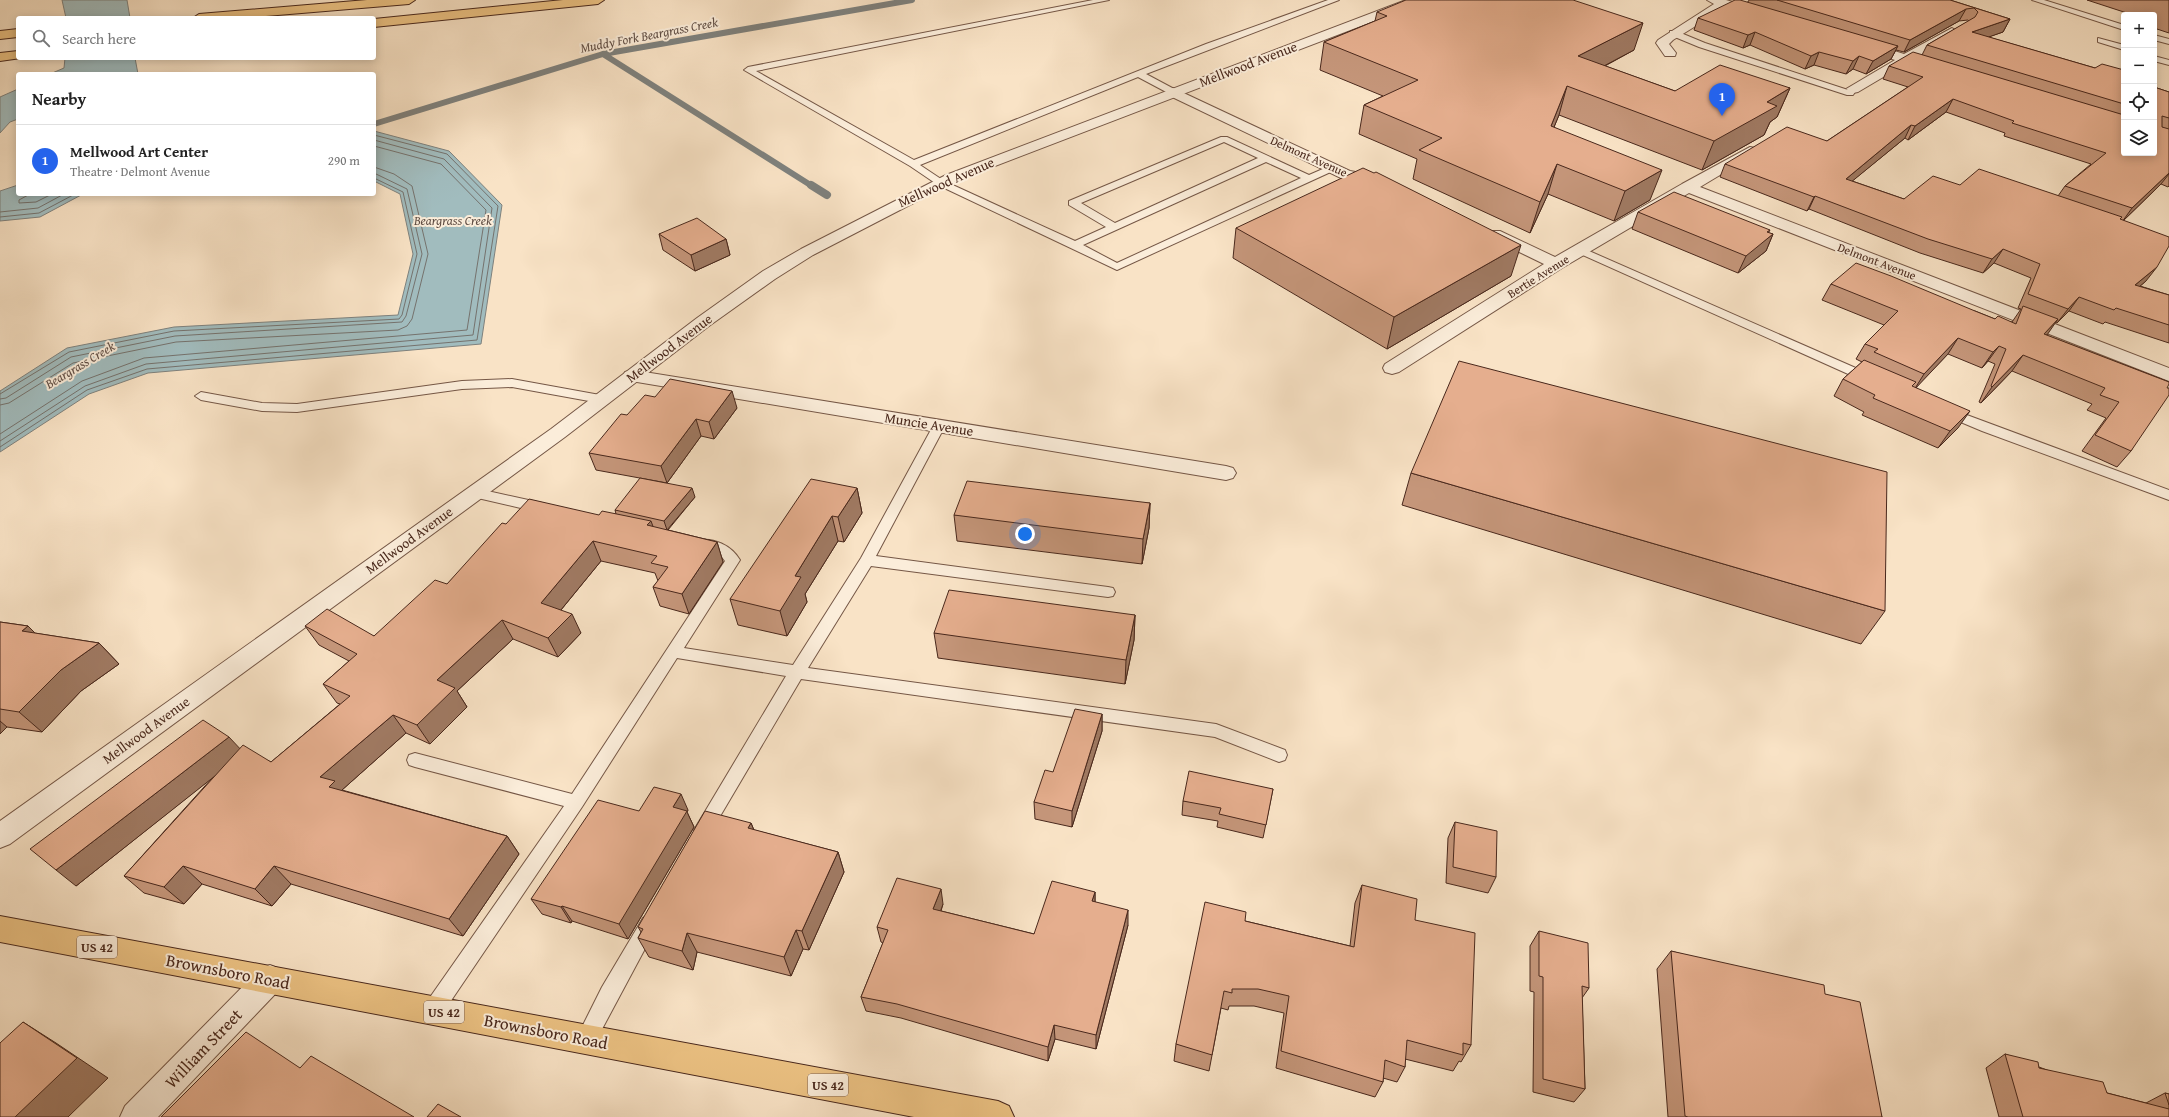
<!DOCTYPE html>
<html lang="en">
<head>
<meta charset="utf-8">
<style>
  body { margin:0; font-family:"Gentium Book Plus",serif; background:#f2f2f2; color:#222 }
  .controls { position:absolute; right:12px; top:12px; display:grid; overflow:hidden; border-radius:4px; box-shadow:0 2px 10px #0003 }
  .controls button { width:36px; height:36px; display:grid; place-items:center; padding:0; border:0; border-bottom:1px solid #e0e0e0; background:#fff; color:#222; font:20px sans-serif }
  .you { position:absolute; left:1025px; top:534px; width:14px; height:14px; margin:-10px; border:3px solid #fff; border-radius:50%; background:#1a73e8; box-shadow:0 0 0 6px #1a73e833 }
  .badge { display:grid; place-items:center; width:26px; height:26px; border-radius:50%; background:#2563eb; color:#fff; font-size:13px; font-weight:700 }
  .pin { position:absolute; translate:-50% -33px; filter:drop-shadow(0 1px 2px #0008) }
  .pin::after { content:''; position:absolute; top:21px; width:14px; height:12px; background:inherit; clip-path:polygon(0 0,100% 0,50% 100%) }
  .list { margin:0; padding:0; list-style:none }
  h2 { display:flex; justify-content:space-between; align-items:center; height:52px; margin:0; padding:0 16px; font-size:17px }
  h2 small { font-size:13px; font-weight:400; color:#767676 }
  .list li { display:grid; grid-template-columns:26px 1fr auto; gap:12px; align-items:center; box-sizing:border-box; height:72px; padding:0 16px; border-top:1px solid #e0e0e0 }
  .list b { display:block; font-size:15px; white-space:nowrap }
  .list p { margin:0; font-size:13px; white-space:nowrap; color:#767676 }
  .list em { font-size:13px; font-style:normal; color:#767676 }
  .icon { flex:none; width:22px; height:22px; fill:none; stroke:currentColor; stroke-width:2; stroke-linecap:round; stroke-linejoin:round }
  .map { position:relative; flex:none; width:2169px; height:1117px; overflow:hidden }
  .search { position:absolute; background:#fff; box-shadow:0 2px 10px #0003; left:16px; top:16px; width:360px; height:44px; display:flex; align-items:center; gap:10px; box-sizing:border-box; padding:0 14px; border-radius:4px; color:#767676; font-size:15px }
  .panel { position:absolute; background:#fff; box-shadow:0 2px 10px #0003; left:16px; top:72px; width:360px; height:124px; border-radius:4px }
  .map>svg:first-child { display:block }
  .water { fill:#a1bcbe; stroke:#7e817d }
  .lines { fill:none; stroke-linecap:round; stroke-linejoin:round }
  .shore { stroke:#75726d; stroke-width:1 }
  .stream-far1 { stroke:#7e817d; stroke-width:6 }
  .stream { stroke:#7e817d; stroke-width:8 }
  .service-casing { stroke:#755746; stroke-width:2 }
  .minor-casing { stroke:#755746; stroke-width:2 }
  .tertiary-casing { stroke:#755746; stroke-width:2 }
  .primary-casing { stroke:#49281c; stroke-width:2 }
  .motorway-casing { stroke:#49281c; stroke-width:2 }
  .service { fill:#fbedda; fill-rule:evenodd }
  .minor { fill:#fbedda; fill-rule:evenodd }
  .tertiary { fill:#fbedda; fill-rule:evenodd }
  .primary { fill:#ecc283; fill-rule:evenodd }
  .motorway { fill:#ecc283; fill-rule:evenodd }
  .wall { fill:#c5967a; stroke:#49281c; fill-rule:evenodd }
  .shaded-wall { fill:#a07a63; stroke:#49281c }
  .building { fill:#e5ae8e; stroke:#49281c }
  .labels { text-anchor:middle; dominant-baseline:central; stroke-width:4; stroke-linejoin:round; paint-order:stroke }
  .far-street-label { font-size:12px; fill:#49281c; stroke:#fbedda }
  .far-water-label { font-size:13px; font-style:italic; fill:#5f4d44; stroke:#fbedda }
  .shield { fill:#fbedda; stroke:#7e6355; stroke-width:1 }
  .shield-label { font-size:13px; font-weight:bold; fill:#49281c }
  .street-label { font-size:14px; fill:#49281c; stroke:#fbedda }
  .near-street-label { font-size:17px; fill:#49281c; stroke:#fbedda }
</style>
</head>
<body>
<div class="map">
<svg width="2169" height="1117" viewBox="0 0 2169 1117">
  <rect width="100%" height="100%" fill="#f9e3c6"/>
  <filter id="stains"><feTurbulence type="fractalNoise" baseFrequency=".005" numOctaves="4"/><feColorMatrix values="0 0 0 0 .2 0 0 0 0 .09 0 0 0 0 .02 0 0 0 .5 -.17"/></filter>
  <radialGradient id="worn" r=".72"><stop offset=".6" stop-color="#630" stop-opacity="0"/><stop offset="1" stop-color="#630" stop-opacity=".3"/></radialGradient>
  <path class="water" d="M62,0H127L130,18H66Z
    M65,58H135L138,74H50L64,68Z
    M18,89V119L10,122L0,133V97Z
    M374,131L449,151L502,205L481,344L148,373L89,394L0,452V391L67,348L174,327L398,315L413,254L400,194L374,181Z
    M18,185V194H83L40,217L0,221V191Z"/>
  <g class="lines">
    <path class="shore" d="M30,194L19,200V203L36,202L52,194
      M0,212L38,208L64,194
      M0,217L39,213L75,194
      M0,394L69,352L174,331L399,319L402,315L417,254L403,192L374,178
      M0,399L6,398L71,357L175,336L402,322L406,316L422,254L407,189L374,173
      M0,405L9,403L73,363L176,342L398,330L407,326L412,319L428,254L412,186L394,174L374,167
      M0,434L82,381L144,358L467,330L486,210L441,164L374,146
      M0,441L85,386L146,364L473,335L492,208L444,159L374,140
      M0,447L87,390L147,369L477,340L498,206L447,154L374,135"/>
    <path class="stream-far1" d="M603,54L812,186
      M374,124L603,54L912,0"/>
    <path class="stream" d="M811,185L827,195"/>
    <g class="service-casing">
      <path id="service" d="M1093,0H1109L756,71L914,160L1206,44L1328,0H1339L1146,74L1176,90V94H1170L1138,77L920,165L944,181L1075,241L1106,227L1069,205V201L1221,137H1227L1309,175L1332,165L1337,168L1335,170L1117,270L938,185L910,166L744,70L748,67ZM1224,142L1258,158L1115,223L1081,203ZM1266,162L1301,178L1117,263L1083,245Z
        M2032,0H2044L2124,25V30Z
        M1670,31H1676L1705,43L1848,90L1853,86L1857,89L1853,95H1847L1699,47L1670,35Z
        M2154,35L2169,39V44L2154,40Z
        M2098,38L2124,45V50L2098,42Z
        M2154,56L2169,60V65L2154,61Z
        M1580,247L1874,376L1876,379L1870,383L1866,382L1576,252L1575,250Z
        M512,379L600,395L606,399L600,403L512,387L462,389L297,412L262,411L201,400L195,396L201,392L262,403L297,404L462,381Z
        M1948,408L2169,490V500L1982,431L1944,415L1942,412Z
        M939,422L945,426L876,556L1108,587L1113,588L1115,592L1113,596L1108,597L871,566L808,668L1216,724L1285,750L1287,755L1285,760L1279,762L1215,737L801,679L709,835L703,838L697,835L694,830L697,825L786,676L677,658L582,807L440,1017L433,1019L426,1017L423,1010L426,1003L564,806L415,767L409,765L407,760L409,755L415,753L572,794L725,561L718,552L696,547L694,544L696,541C713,536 732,546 740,560L684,648L793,665L861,558L933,426Z
        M474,488L542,503L547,505L549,508L547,511L542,513L469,496L467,493L469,490Z
        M649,915L655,918L658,924L655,930L593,1046L586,1049L579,1046L576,1039L602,987L643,918Z"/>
    </g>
    <g class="minor-casing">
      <path id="minor" d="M1707,0H1726L1760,10L1762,13L1756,17L1725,8L1673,40L1669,44L1676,53L1675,56H1665L1656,43L1658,40L1714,4Z
        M1952,28L1958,32L1956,35L1916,58L1936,64L1938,67L1936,70L1931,71L1907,63L1858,92L1853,93L1846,89L1895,60L1861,49L1859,46L1861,43H1869L1904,54Z
        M1173,88L1350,171L1383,177L1386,180L1383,183L1378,185L1341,178L1168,95L1166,92L1168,89Z
        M1750,147L1755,148L1757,151L1755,154L1700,187L2169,368V381L1689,193L1562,268L1399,372L1392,374L1385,372L1383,368L1385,364L1544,264L1488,237L1486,234L1488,231H1500L1555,257L1682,184Z
        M632,370L1226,466L1233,468L1236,473L1233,478L1226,480L625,380L623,376L625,372Z
        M270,965L280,969L285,979L280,989L158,1117H120L125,1106L260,969Z"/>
    </g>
    <g class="tertiary-casing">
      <path id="tertiary" d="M1406,0H1423L1421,3L956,181L813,255L775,279L709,326L565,437L10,844L0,848V821L551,429L697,318L763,271L801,249L946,175Z"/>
    </g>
    <g class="primary-casing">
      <path id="primary" d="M0,916L998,1101L1009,1106L1014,1117H914L0,942Z"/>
    </g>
    <g class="motorway-casing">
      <path id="motorway" d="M367,0H415L409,4L242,18H193L199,14Z
        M563,0H604L598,4L374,27V19Z
        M18,29V37L0,39V31Z
        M18,51V58H21L0,61V53Z"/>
    </g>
    <use href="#service" class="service"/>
    <use href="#minor" class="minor"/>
    <use href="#tertiary" class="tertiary"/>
    <use href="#primary" class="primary"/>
    <use href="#motorway" class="motorway"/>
  </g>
  <path class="wall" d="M1749,0H1950L2010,19L2003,32L1988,37L2095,68L2124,70V153L2154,87L2169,92V186L2168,187L2161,184L2124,220L2146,281L2140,286L2169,295V343L2105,322L2103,324L2069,311L2057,323L2055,322L2046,335L2169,382L2131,451L2117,467L2082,451L2106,418L2087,410L2092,404L2012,371L1981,403L1979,402L1995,364L1988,361L1982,368L1948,354L1916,387L1958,428L1938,448L1862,415L1864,412L1834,396L1843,379L1862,362L1856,359L1865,344L1884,325L1822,300L1831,284L1975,311L1995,319L2012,322L2021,309L2018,308L2031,278L1994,263L1983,273L1920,253L1809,209L1807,211L1720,177L1725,164L1827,141L1908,87L1883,79L1889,66L1922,55L1927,45L1969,21L1968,20L1959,21L1904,52L1896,50L1891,59L1866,74L1853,69L1846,74L1814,65L1805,69L1750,45L1743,48L1694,30L1698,18L1748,2ZM1946,112L2005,133L2004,136L2091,164L2065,186L2058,196L1904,199L1852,181L1905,138L1908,140Z
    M2087,0H2169V33L2154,28V15H2133Z
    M1377,12L1634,50L1605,66L1675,91L1790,88L1777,117L1770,122L1764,135L1702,170L1559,115L1554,127L1650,200L1614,221L1548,194L1530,233L1413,179L1417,159L1359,134L1364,105L1383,96L1320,70L1324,42L1375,21Z
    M1638,212L1769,233L1773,234L1766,251L1738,273L1632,229Z
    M1236,228L1511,276L1387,349L1233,258Z
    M659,234L726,239L730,255L695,271L663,250Z
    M737,408L714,439L701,436L667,483L596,470L589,453L627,415Z
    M1411,473L1885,611L1861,644L1402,505Z
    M857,488L862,513L844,542L838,541L805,594L807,602L787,636L738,625L730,599Z
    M695,497L668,530L717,542L723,562L689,614L660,606L653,587L658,581L655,573L601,561L561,610L581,633L558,657L513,639L457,691L467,707L430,744L406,733L342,790L507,836L519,854L463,936L291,884L272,906L202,884L184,904L144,893L124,876L213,777L76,886L240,748L271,762L340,704L337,703L323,684L349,661L319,645L305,626L374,636L447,584L506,524L616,514L615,510Z
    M1150,503L1149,528L1142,564L957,541L954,515Z
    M1135,615L1134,640L1125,684L938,658L934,633Z
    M0,622L28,626L34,633L99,643L119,664L81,691L42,732L7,727L0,734Z
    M1102,714V731L1072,827L1035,819L1034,802L1053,772Z
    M1273,789L1263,838L1217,827L1218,821L1182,815L1183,801Z
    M688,810L687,812L694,827L628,939L572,921L571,923L542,914L531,899L639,811Z
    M1455,822L1496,877L1488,893L1446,883L1448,838Z
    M751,823L754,830L838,852L844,872L809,950L803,949L791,976L697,952L693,970L649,957L638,938L641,932L638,927Z
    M1362,885L1415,920L1471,1045L1461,1062L1459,1061L1453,1071L1405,1059V1067L1397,1082L1383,1078V1082L1375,1097L1276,1068L1284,1013L1254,1006H1229L1228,1010L1221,1008L1209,1071L1174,1061L1176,1044L1245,921L1350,946L1355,903Z
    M1095,892V902L1128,925L1096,1049L1055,1039L1048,1061L901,1018L866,1011L861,997L883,943L881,942L877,927L943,904L941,911L1034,934Z
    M1539,931L1589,988L1582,998L1585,1089L1574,1102L1533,1092L1534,992L1530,991V946Z
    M1671,951L1825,994L1882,1117H1668L1657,969Z
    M2005,1054L2107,1093L2146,1103L2165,1093L2169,1094V1117H1999L1986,1068Z"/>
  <path class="shaded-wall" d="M1966,9L1959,21L1904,52L1910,40Z
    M2010,19L2003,32L1966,45L1972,32Z
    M1643,23L1634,50L1570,84L1578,56Z
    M1755,32L1750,45L1743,48L1748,35Z
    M1898,46L1891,59L1866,74L1873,61Z
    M1819,52L1814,65L1805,69L1811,56Z
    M1859,56L1853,69L1846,74L1853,61Z
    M1567,86L1559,115L1542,156L1551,126Z
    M1790,88L1777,117L1770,122L1764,135L1702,170L1714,141L1767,102Z
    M1953,99L1946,112L1908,140L1915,126Z
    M1911,125L1905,138L1839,192L1846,179Z
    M1557,164L1548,194L1530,233L1540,202Z
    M1662,170L1650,200L1614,221L1625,191Z
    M2169,173V174L2161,184L2122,222L2132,208Z
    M1815,196L1809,209L1807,211L1814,197Z
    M1770,230L1764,241L1773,234L1766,251L1738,273L1746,256L1767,232Z
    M726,239L730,255L695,271L691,255Z
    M1521,245L1511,276L1387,349L1394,317Z
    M2003,249L1994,263L1983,273L1992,259Z
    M2157,267L2146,281L2125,299L2135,285Z
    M2079,297L2069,311L2057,323L2068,309Z
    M2058,319L2047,335L2044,334Z
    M1958,338L1948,354L1914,390L1924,374Z
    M1999,346L1988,361L1982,368L1993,352Z
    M2023,355L2012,371L1981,403L1992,387Z
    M732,391L737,408L714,439L709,422Z
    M1970,411L1958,428L1938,448L1950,431Z
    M696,419L701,436L667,483L661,466Z
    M692,488L695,497L667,530L664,521Z
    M857,488L862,513L844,542L838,517Z
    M1150,503L1149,528L1142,564L1143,539Z
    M832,516L838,541L805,594L807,602L787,636L780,611L795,576Z
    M651,521L658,540L647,525Z
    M593,541L601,561L551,622L541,603Z
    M717,542L723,562L689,614L682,594Z
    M572,614L581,633L558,657L548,638Z
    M1135,615L1134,640L1125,684L1126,660Z
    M502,620L513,639L457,691L467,707L430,744L417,725L437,680Z
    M28,626L49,647L22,631Z
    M99,643L119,664L81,691L42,732L19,712L61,670Z
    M1102,714V731L1072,827V811Z
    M393,715L406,733L342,790L345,805L320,777Z
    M0,721L7,727L0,734Z
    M229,737L244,753L76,886L56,870Z
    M681,794L688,810L687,812L694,827L628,939L619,924L673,807Z
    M751,823L759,843L748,828Z
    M507,836L519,854L463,936L449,919Z
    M838,852L844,872L809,950L802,931Z
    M183,866L202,884L184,904L164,887Z
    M274,866L291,884L272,906L255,889Z
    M941,889L943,904L936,924L933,909Z
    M1095,892V908L1092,901Z
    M562,906L572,921L571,923L561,907Z
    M1128,910V925L1096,1049V1035Z
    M796,930L803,949L791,976L784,957Z
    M687,933L697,952L693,970L682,951Z
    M23,1022L56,1043L108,1078L68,1117H15Z
    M1054,1025L1055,1039L1048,1061V1047Z"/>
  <path class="building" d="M1406,0H1573L1643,23L1578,56L1675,91L1720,65L1790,88L1767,102L1777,106L1714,141L1567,86L1551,126L1662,170L1625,191L1557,164L1540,202L1419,150L1442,138L1364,105L1418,80L1324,42L1387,16L1377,12Z
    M1735,0H1740L1898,46L1873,61L1859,56L1853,61L1819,52L1811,56L1755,32L1748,35L1698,18Z
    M1777,0H1950L2010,19L1972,32L2095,68L2102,64L2124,70V104L1927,45L1975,17L1978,12L1974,8L1966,9L1910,40Z
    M1913,52L2124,115V153H2154V87L2169,92V118L2162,116V127L2169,129V173L2132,208L2065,186L2106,153L2012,123L2014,121L1953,99L1915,126L1911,125L1846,179L1904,199L1933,176L1960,185L1979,169L2122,217L2120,219L2169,237V246L2157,267L2135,285L2169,295V325L2116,308L2114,310L2079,297L2068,309L2028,294L2040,264L2003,249L1992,259L1928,239L1815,196L1814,197L1725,164L1787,127L1827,141L1923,77L1889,66Z
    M1363,168L1374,173L1376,172L1521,245L1394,317L1236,228Z
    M1674,192L1770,230L1767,232L1773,234L1746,256L1638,212Z
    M697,218L726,239L691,255L659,234Z
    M1856,263L1891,276L1975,311L1995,319L1998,316L2016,324L2023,306L2058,319L2044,334L2169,382V384L2167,388H2169V395L2131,451L2095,435L2119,402L2100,395L2105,388L2023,355L1992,387L1991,386L2006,349L1999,346L1993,352L1958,338L1924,374L1874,352L1878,349L1865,344L1898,311L1831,284Z
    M1864,360L1916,382L1912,386L1970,411L1950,431L1873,398L1875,395L1843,379Z
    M1459,361L1887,472L1885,611L1411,473Z
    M670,379L732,391L709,422L696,419L661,466L589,453L621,414L627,415L645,395L655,397Z
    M640,478L692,488L664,521L615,510Z
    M811,479L857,488L838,517L832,516L795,576L801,577L780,611L730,599Z
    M967,481L1150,503L1143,539L954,515Z
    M529,499L599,515L602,511L651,521L647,525L717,542L682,594L653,587L668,567L651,563L657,556L593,541L541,603L572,614L548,638L502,620L437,680L455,688L417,725L393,715L320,777L335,781L329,787L507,836L449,919L274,866L255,889L183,866L164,887L124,876L243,745L271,762L350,696L323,684L357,654L305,626L327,609L374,636L435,580L447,584L502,523L506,524Z
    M949,590L1135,615L1126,660L934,633Z
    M0,622L28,626L22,631L99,643L61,670L19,712L0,709Z
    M1075,709L1102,714L1072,811L1034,802L1045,770L1053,772Z
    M203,720L229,737L56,870L30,849Z
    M1189,771L1273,789L1266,825L1219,814L1221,808L1183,801Z
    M654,787L681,794L673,807L687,811L619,924L562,906L561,907L531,899L598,800L639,811Z
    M705,811L751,823L748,828L838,852L802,931L796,930L784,957L687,933L682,951L638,938L643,929L638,927Z
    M1455,822L1497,831L1496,877L1453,867Z
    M897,878L941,889L933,909L1034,934L1052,881L1095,892L1092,901L1128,910L1096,1035L1054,1025L1048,1047L897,1004L861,997L888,930L877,927Z
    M1362,885L1417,899L1415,920L1475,933L1471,1045L1463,1043V1055L1407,1040L1405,1067L1385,1060L1383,1082L1281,1051L1289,996L1258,989H1232V993L1224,991L1212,1055L1176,1044L1205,902L1246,912L1245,921L1354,947Z
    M1539,931L1588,943L1589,988L1582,986L1585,1089L1543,1079V977L1539,976Z
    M1671,951L1824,985L1825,994L1860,1002L1882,1117H1688L1685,1116Z
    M23,1022L77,1058L15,1117H0V1043Z
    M246,1032L300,1068L311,1056L414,1117H161Z
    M2005,1054L2038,1062L2039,1068L2103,1082L2107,1093L2169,1109V1117H2023Z
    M2165,1093L2169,1094V1105Z
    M438,1104L461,1117H427Z"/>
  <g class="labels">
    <g class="far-street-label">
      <text transform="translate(1309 156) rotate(24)">Delmont Avenue</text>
      <text transform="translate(1877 261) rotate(21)">Delmont Avenue</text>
      <text transform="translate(1538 276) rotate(-32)">Bertie Avenue</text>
    </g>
    <g class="far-water-label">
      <text transform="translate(649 35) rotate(-11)">Muddy Fork Beargrass Creek</text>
      <text x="453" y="220">Beargrass Creek</text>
      <text transform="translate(80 365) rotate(-31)">Beargrass Creek</text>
    </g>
    <g class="shield">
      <rect x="77" y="936" width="40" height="22" rx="3"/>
      <rect x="424" y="1001" width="40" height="22" rx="3"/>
      <rect x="808" y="1074" width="40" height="22" rx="3"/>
    </g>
    <g class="shield-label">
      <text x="97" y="947">US 42</text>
      <text x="444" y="1012">US 42</text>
      <text x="828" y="1085">US 42</text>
    </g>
    <g class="street-label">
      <text transform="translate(1248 64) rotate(-21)">Mellwood Avenue</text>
      <text transform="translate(946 182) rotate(-24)">Mellwood Avenue</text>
      <text transform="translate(669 348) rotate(-37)">Mellwood Avenue</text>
      <text transform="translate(929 424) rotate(9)">Muncie Avenue</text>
      <text transform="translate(409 540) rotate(-36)">Mellwood Avenue</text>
      <text transform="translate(146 730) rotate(-36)">Mellwood Avenue</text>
    </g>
    <g class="near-street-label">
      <text transform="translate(228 971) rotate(11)">Brownsboro Road</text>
      <text transform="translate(546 1031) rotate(11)">Brownsboro Road</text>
      <text transform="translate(203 1048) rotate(-46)">William Street</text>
    </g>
  </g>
  <rect width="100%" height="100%" filter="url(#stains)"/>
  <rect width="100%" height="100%" fill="url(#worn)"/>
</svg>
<div class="controls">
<button>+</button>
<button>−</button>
<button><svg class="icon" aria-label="locate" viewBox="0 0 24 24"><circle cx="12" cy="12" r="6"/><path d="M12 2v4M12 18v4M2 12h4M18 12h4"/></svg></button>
<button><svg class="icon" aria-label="layers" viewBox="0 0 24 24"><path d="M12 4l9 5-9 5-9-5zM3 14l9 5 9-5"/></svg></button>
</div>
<div class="you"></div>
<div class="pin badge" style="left:1722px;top:116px">1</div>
<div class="search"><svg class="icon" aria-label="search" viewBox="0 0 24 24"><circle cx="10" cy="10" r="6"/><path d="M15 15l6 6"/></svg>Search here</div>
<section class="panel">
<h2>Nearby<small></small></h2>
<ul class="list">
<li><span class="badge">1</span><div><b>Mellwood Art Center</b><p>Theatre · Delmont Avenue</p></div><em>290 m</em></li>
</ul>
</section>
</div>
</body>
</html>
